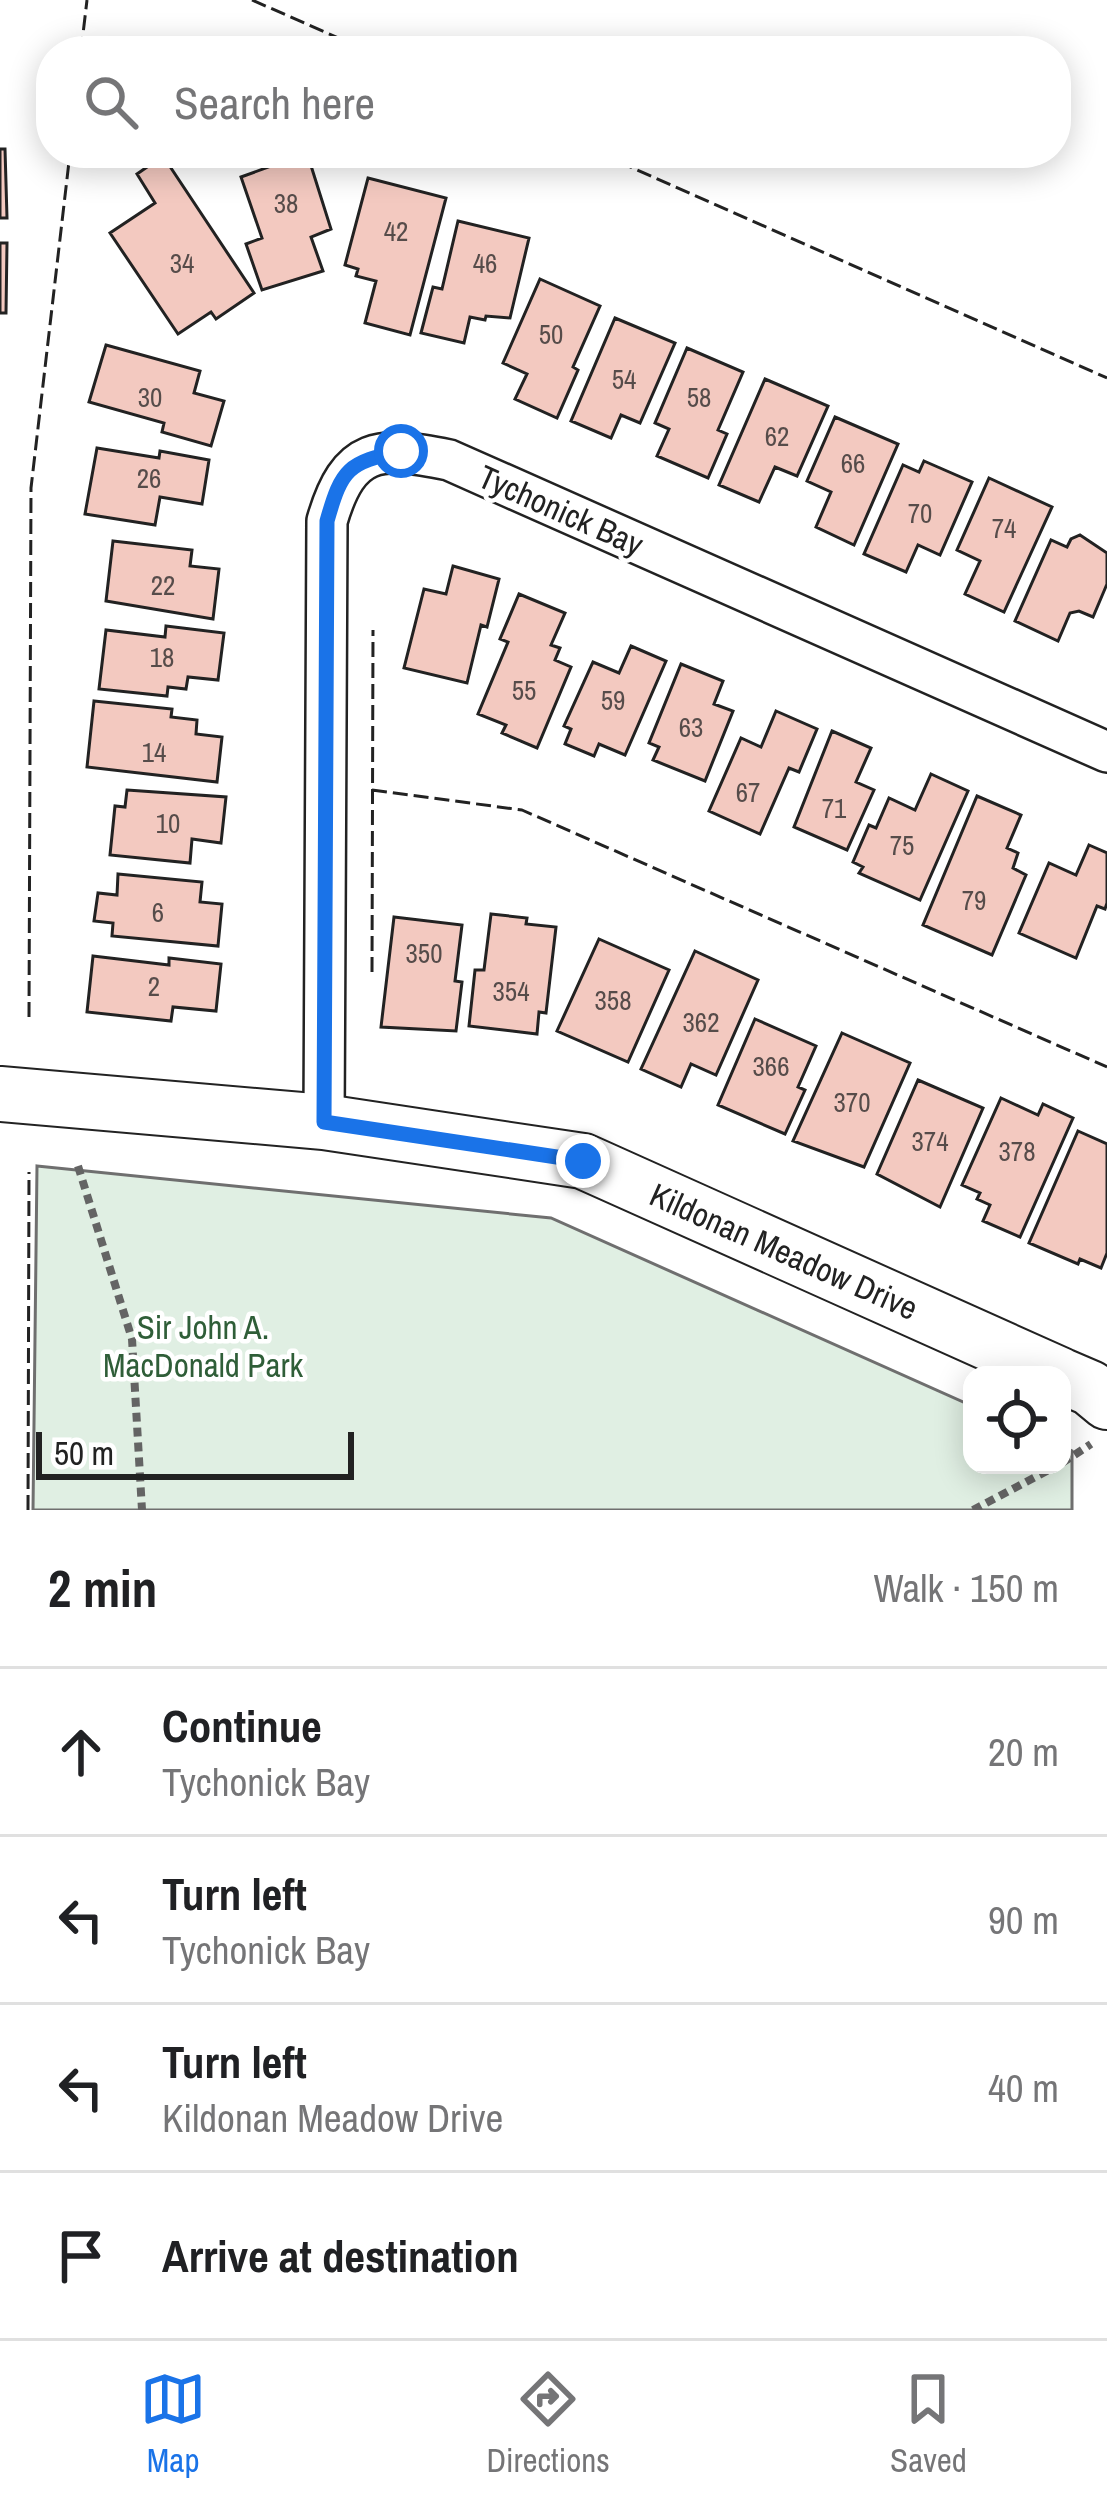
<!DOCTYPE html>
<html lang="en">
<head>
<meta charset="utf-8">
<style>
  body { margin:0; font-family:"Archivo Narrow",sans-serif; background:#f6f6f6; color:#202124 }
  .controls { position:absolute; right:36px; bottom:36px; display:grid; overflow:hidden; border-radius:24px; box-shadow:0 6px 30px #0003 }
  .controls button { width:108px; height:108px; display:grid; place-items:center; padding:0; border:0; border-bottom:3px solid #e0e0e0; background:#fff; color:#202124; font:60px sans-serif }
  .scale { position:absolute; left:36px; bottom:30px; width:318px; box-sizing:border-box; padding-left:12px; border:6px solid #222; border-top:0; font-size:33px; line-height:42px; white-space:nowrap; color:#222; -webkit-text-stroke:9px #fff; paint-order:stroke }
  .stop { position:absolute; width:36px; height:36px; margin:-27px; border:9px solid #1a73e8; border-radius:50%; background:#fff }
  .stop.end { background:#1a73e8; border-color:#fff; box-shadow:0 3px 12px #0008 }
  .list { margin:0; padding:0; list-style:none }
  h2 { display:flex; justify-content:space-between; align-items:center; height:156px; margin:0; padding:0 48px; font-size:51px }
  h2 small { font-size:39px; font-weight:400; color:#757577 }
  .list li { display:grid; grid-template-columns:78px 1fr auto; gap:36px; align-items:center; box-sizing:border-box; height:168px; padding:0 48px; border-top:3px solid #e0e0e0 }
  .list b { display:block; font-size:45px; white-space:nowrap }
  .list p { margin:0; font-size:39px; white-space:nowrap; color:#757577 }
  .list em { font-size:39px; font-style:normal; color:#757577 }
  .icon { flex:none; width:66px; height:66px; fill:none; stroke:currentColor; stroke-width:2; stroke-linecap:round; stroke-linejoin:round }
  .map { position:relative; flex:none; width:1107px; height:1510px; overflow:hidden }
  .search { position:absolute; background:#fff; box-shadow:0 6px 30px #0003; left:36px; right:36px; top:36px; height:132px; display:flex; align-items:center; gap:30px; box-sizing:border-box; padding:0 42px; border-radius:48px; color:#757577; font-size:45px }
  .sheet { height:828px; background:#fff }
  nav { display:flex; justify-content:space-around; align-items:center; box-sizing:border-box; height:168px; border-top:3px solid #e0e0e0; background:#fff; font-size:33px; color:#757577 }
  nav a { display:grid; justify-items:center; gap:6px }
  nav .on { color:#1a73e8 }
  .map>svg:first-child { display:block }
  .green { fill:#e0efe3; stroke:#6f6f6f; stroke-width:3 }
  .building { fill:#f3c9c0; stroke:#222; stroke-width:3 }
  .lines { fill:none; stroke-linecap:round; stroke-linejoin:round }
  .street-casing { stroke:#222; stroke-width:44 }
  .secondary-casing { stroke:#222; stroke-width:58 }
  .path { stroke:#646464; stroke-width:8; stroke-dasharray:9 6; stroke-linecap:butt }
  .street { stroke:#fff; stroke-width:39 }
  .secondary { stroke:#fff; stroke-width:54 }
  .fence { stroke:#222; stroke-width:3; stroke-dasharray:15 6; stroke-linecap:butt }
  .route { stroke:#1a73e8; stroke-width:15 }
  .labels { text-anchor:middle; dominant-baseline:central; stroke-width:9; stroke-linejoin:round; paint-order:stroke }
  .number-label { font-size:27px; fill:#564c4a }
  .street-label { font-size:33px; fill:#222; stroke:#fff }
  .park-label { font-size:33px; fill:#2f5e38; stroke:#fff }
</style>
</head>
<body>
<div class="map">
<svg width="1107" height="1510" viewBox="0 0 1107 1510">
  <rect width="100%" height="100%" fill="#fff"/>
  <path class="green" d="M37,1166L551,1218L972,1406V1465H1062V1446L1072,1451V1510H33Z"/>
  <path class="building" d="M0,149H5L7,218H0Z
    M307,153L331,229L311,237L323,271L262,290L246,244L262,238L241,177Z
    M163,156L254,293L216,319L211,312L178,334L110,233L155,203L137,174Z
    M368,178L446,198L410,335L365,323L376,281L356,276L358,269L345,265Z
    M458,221L529,238L510,318L486,316L485,320L470,317L464,343L421,333L433,287L442,289Z
    M0,243H7L6,313H0Z
    M540,279L600,306L573,367L578,370L557,418L515,399L527,374L503,363Z
    M615,318L675,343L640,423L621,415L611,438L571,421Z
    M106,345L200,371L194,393L224,401L211,446L162,432L164,423L89,402Z
    M687,348L743,372L718,430L727,434L708,478L657,456L669,429L655,423Z
    M765,379L828,406L797,476L775,467L759,502L719,485Z
    M835,417L898,444L854,545L816,527L831,492L807,481Z
    M97,448L159,458L160,451L209,460L202,504L160,497L155,525L85,514Z
    M924,461L972,482L940,555L918,545L906,572L864,554L903,465L919,472Z
    M989,478L1052,507L1004,612L965,594L980,561L957,550Z
    M1080,535L1107,553V584L1093,617L1079,611L1070,613L1058,641L1015,621L1051,540L1067,547L1071,539Z
    M113,541L192,550L190,566L219,569L213,619L106,601Z
    M453,566L499,579L487,627L481,625L467,683L404,668L424,589L446,594Z
    M519,594L565,613L551,645L560,648L555,660L571,667L537,748L502,733L506,725L478,714L508,642L500,639Z
    M166,626L224,633L218,680L188,677L186,689L168,687L167,696L99,689L106,630L165,637Z
    M631,646L666,661L625,755L599,744L594,756L565,744L571,729L564,726L593,662L619,673Z
    M681,664L723,681L714,704L733,711L705,781L653,760L659,747L649,743Z
    M94,701L172,709L171,717L197,720L196,734L222,737L217,782L87,767Z
    M776,711L817,729L799,772L789,768L760,834L709,811L741,738L761,747Z
    M832,731L871,748L856,782L874,790L847,850L794,827Z
    M931,774L968,791L920,900L859,873L863,867L853,862L869,825L876,828L889,798L915,810Z
    M127,790L226,797L221,843L192,839L190,863L110,855L115,806L125,807Z
    M977,796L1021,815L1007,848L1018,853L1013,868L1026,875L992,955L923,925Z
    M1089,845L1107,853V903L1105,909L1097,906L1076,958L1019,933L1049,863L1076,875Z
    M118,874L202,882L200,902L222,904L218,946L112,936L113,923L94,921L98,893L117,895Z
    M491,914L527,918L526,924L556,927L546,1013L539,1012L537,1034L469,1026L475,970H484Z
    M394,917L462,925L455,981L462,982L456,1031L381,1027Z
    M599,939L669,970L628,1062L557,1031Z
    M695,951L758,980L716,1075L691,1064L681,1087L641,1069Z
    M93,956L169,965V958L221,964L216,1011L173,1007L171,1021L87,1012Z
    M755,1019L816,1046L798,1087L805,1090L785,1134L718,1105Z
    M842,1033L910,1063L864,1167L793,1141Z
    M918,1080L983,1108L940,1207L877,1174Z
    M1001,1098L1038,1115L1043,1104L1073,1118L1020,1237L983,1221L990,1205L977,1199L980,1193L962,1185Z
    M1078,1131L1107,1144V1253L1101,1268L1080,1259L1078,1264L1029,1243Z"/>
  <g class="lines">
    <g class="street-casing">
      <path id="street" d="M324,1122L327,521C349,446 378,446 449,460L1107,752"/>
    </g>
    <g class="secondary-casing">
      <path id="secondary" d="M0,1094L324,1122L583,1161L1060,1375
        M1062,1376L1090,1388L1107,1402"/>
    </g>
    <path class="path" d="M78,1166L132,1339L142,1510
      M1062,1463L1091,1444
      M973,1510L1058,1465"/>
    <use href="#street" class="street"/>
    <use href="#secondary" class="secondary"/>
    <path class="fence" d="M252,0L368,51
      M81,51L87,0
      M599,153L1107,378
      M372,790L522,810L1107,1067
      M372,972L373,630
      M29,1017L31,488L70,153
      M28,1510L29,1172"/>
  </g>
  <g class="lines">
    <path class="route" d="M401,451C348,463 342,468 327,521L324,1122L583,1161"/>
  </g>
  <g class="labels">
    <g class="number-label">
      <text x="286" y="203">38</text>
      <text x="396" y="231">42</text>
      <text x="182" y="263">34</text>
      <text x="485" y="263">46</text>
      <text x="551" y="334">50</text>
      <text x="624" y="379">54</text>
      <text x="150" y="397">30</text>
      <text x="699" y="397">58</text>
      <text x="777" y="436">62</text>
      <text x="853" y="463">66</text>
      <text x="149" y="478">26</text>
      <text x="920" y="513">70</text>
      <text x="1004" y="528">74</text>
      <text x="163" y="585">22</text>
      <text x="162" y="657">18</text>
      <text x="524" y="690">55</text>
      <text x="613" y="700">59</text>
      <text x="691" y="727">63</text>
      <text x="154" y="752">14</text>
      <text x="748" y="792">67</text>
      <text x="834" y="808">71</text>
      <text x="168" y="823">10</text>
      <text x="902" y="845">75</text>
      <text x="974" y="900">79</text>
      <text x="158" y="912">6</text>
      <text x="424" y="953">350</text>
      <text x="154" y="986">2</text>
      <text x="511" y="991">354</text>
      <text x="613" y="1000">358</text>
      <text x="701" y="1022">362</text>
      <text x="771" y="1066">366</text>
      <text x="852" y="1102">370</text>
      <text x="930" y="1141">374</text>
      <text x="1017" y="1151">378</text>
    </g>
    <g class="street-label">
      <text transform="translate(561 510) rotate(24)">Tychonick Bay</text>
      <text transform="translate(784 1251) rotate(24)">Kildonan Meadow Drive</text>
    </g>
    <g class="park-label">
      <text x="203" y="1327">Sir John A.<tspan x="203" dy="38">MacDonald Park</tspan></text>
    </g>
  </g>
</svg>
<div class="controls">
<button><svg class="icon" aria-label="locate" viewBox="0 0 24 24"><circle cx="12" cy="12" r="6"/><path d="M12 2v4M12 18v4M2 12h4M18 12h4"/></svg></button>
</div>
<div class="scale">50 m</div>
<div class="stop" style="left:401px;top:451px"></div>
<div class="stop end" style="left:583px;top:1161px"></div>
<div class="search"><svg class="icon" aria-label="search" viewBox="0 0 24 24"><circle cx="10" cy="10" r="6"/><path d="M15 15l6 6"/></svg>Search here</div>
</div>
<section class="sheet">
<h2>2 min<small>Walk · 150 m</small></h2>
<ul class="list">
<li><svg class="icon" aria-label="ahead" viewBox="0 0 24 24"><path d="M12 20V5M6 11l6-6 6 6"/></svg><div><b>Continue</b><p>Tychonick Bay</p></div><em>20 m</em></li>
<li><svg class="icon" aria-label="left" viewBox="0 0 24 24"><path d="M17 20v-9H6M10 6l-5 5 5 5"/></svg><div><b>Turn left</b><p>Tychonick Bay</p></div><em>90 m</em></li>
<li><svg class="icon" aria-label="left" viewBox="0 0 24 24"><path d="M17 20v-9H6M10 6l-5 5 5 5"/></svg><div><b>Turn left</b><p>Kildonan Meadow Drive</p></div><em>40 m</em></li>
<li><svg class="icon" aria-label="arrive" viewBox="0 0 24 24"><path d="M6 21V4h12l-3 4 3 4H6"/></svg><div><b>Arrive at destination</b></div></li>
</ul>
</section>
<nav>
<a class="on"><svg class="icon" aria-label="map" viewBox="0 0 24 24"><path d="M3 6l6-2 6 2 6-2v14l-6 2-6-2-6 2zM9 4v14M15 6v14"/></svg>Map</a>
<a><svg class="icon" aria-label="directions" viewBox="0 0 24 24"><path d="M12 3l9 9-9 9-9-9zM9 14v-3h6M13 9l2 2-2 2"/></svg>Directions</a>
<a><svg class="icon" aria-label="saved" viewBox="0 0 24 24"><path d="M7 4h10v16l-5-4-5 4z"/></svg>Saved</a>
</nav>
</body>
</html>
